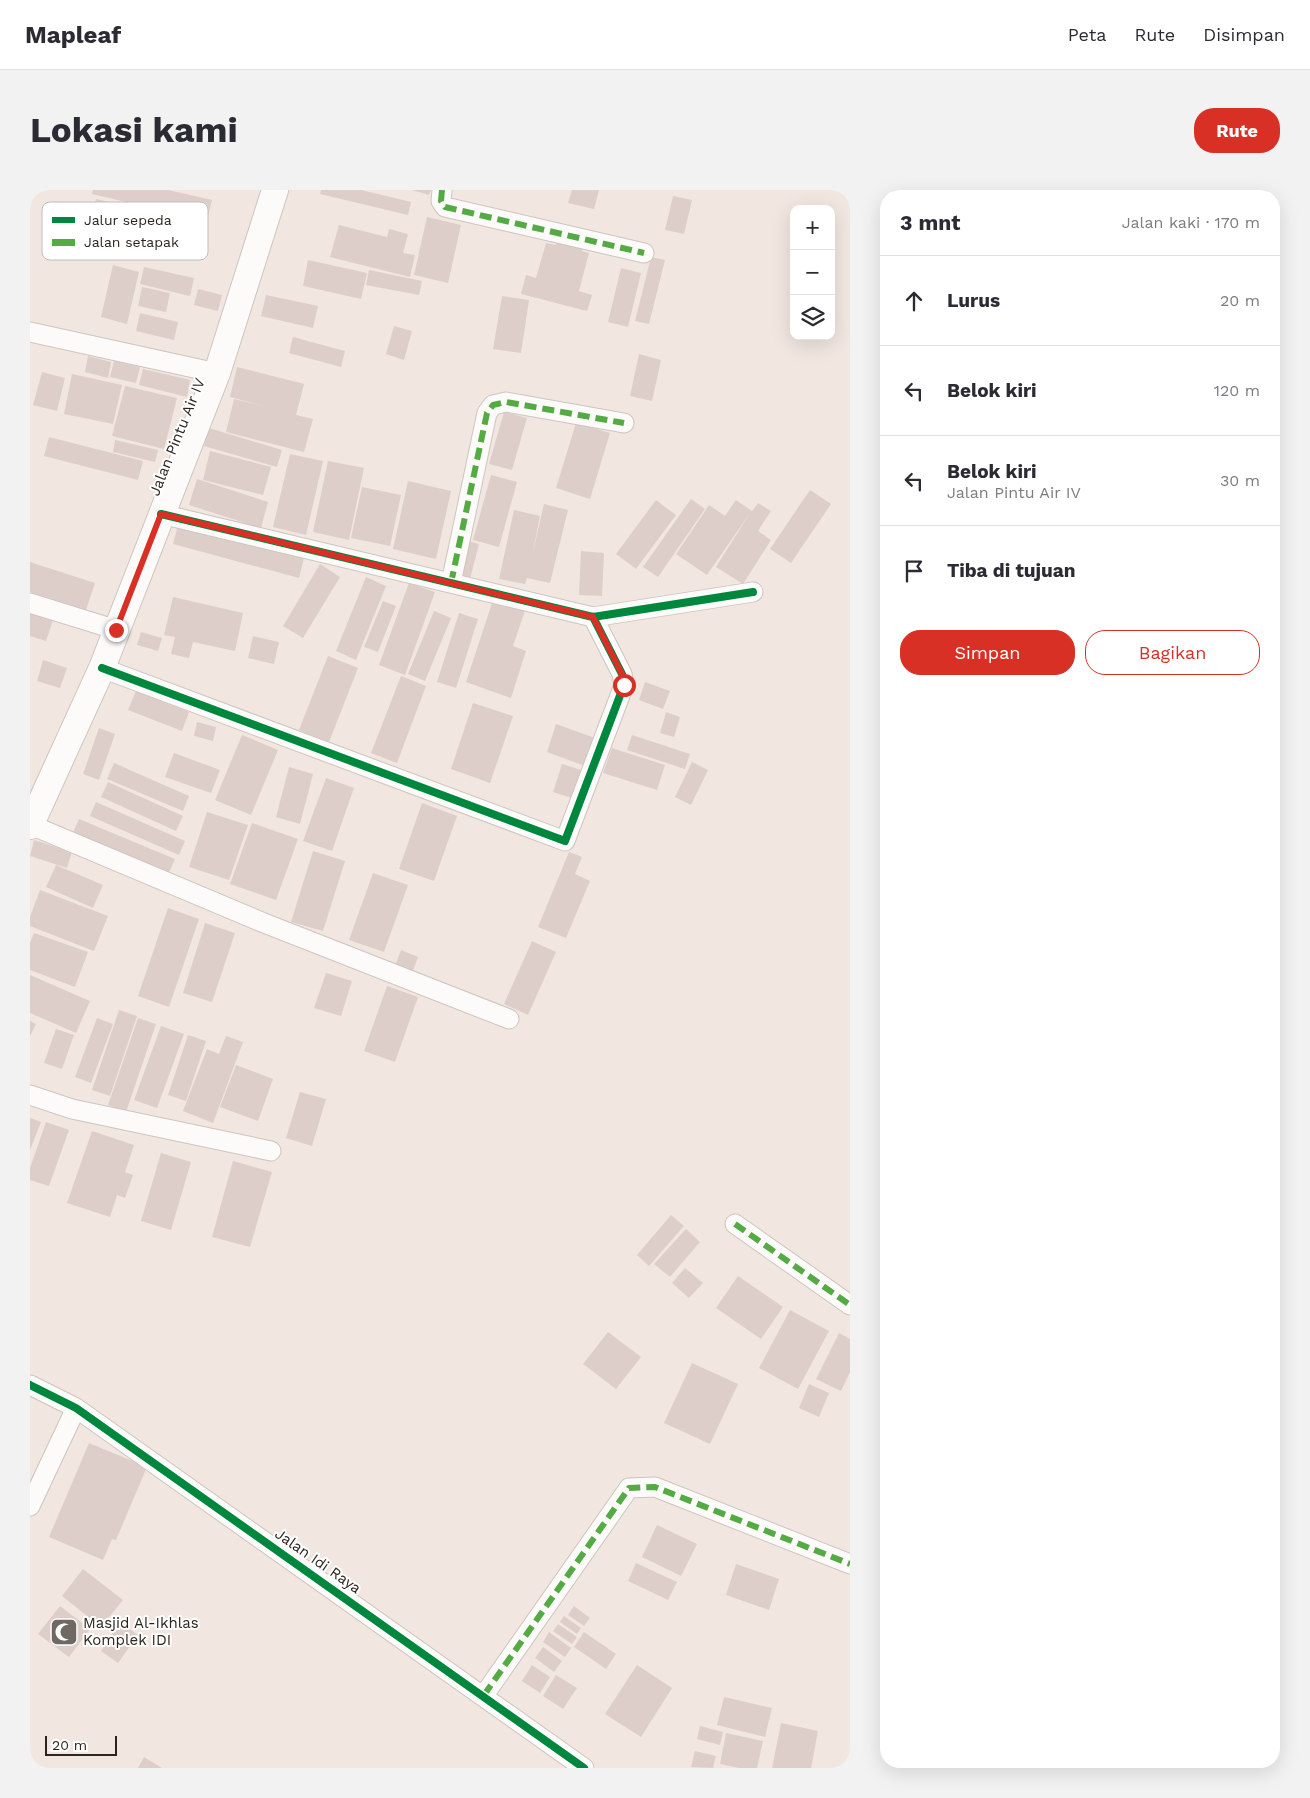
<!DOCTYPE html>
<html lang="id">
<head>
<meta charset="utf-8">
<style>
  body { margin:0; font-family:"Work Sans",sans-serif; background:#f2f2f3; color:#2b2b33 }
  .controls { position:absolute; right:15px; top:15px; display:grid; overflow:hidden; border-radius:10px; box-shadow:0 5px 20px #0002 }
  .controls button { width:45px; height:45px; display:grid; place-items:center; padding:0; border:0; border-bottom:1px solid #e1e1e2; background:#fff; color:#2b2b33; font:25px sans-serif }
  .scale { position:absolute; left:15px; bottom:12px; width:72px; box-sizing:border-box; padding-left:5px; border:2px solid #2b241f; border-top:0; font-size:14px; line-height:18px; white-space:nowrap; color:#2b241f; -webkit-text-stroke:4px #fff; paint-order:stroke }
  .stop { position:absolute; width:15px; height:15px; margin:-11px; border:4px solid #d93025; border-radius:50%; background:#fff }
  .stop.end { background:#d93025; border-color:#fff; box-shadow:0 1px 5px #0008 }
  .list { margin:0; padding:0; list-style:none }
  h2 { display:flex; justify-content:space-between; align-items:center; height:65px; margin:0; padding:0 20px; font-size:21px }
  h2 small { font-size:16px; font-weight:400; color:#7c7c81 }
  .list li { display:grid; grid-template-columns:32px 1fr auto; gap:15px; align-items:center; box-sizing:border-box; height:90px; padding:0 20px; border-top:1px solid #e1e1e2 }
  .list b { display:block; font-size:19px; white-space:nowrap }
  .list p { margin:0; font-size:16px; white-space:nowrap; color:#7c7c81 }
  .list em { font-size:16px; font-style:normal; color:#7c7c81 }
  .actions { display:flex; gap:10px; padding:15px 20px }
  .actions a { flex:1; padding:11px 0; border:1px solid #d93025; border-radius:20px; text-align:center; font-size:18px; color:#d93025 }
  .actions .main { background:#d93025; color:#fff }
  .icon { flex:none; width:28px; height:28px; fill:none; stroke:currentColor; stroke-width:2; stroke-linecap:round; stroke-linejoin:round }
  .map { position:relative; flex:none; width:820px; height:1578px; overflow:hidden; border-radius:20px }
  header { display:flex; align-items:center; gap:30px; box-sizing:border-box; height:70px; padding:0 25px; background:#fff; border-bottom:1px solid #e1e1e2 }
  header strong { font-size:24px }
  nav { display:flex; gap:28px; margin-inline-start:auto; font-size:18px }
  .intro { display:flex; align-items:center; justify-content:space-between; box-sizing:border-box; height:120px; padding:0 30px }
  h1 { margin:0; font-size:35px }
  .button { padding:12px 22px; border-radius:20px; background:#d93025; color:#fff; font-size:18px; font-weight:700 }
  main { display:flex; gap:30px; padding:0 30px }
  aside { flex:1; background:#fff; border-radius:20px; box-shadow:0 5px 20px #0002 }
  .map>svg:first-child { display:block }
  .building { fill:#dececa }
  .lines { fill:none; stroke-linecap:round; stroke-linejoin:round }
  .street-casing { stroke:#cdc5bf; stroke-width:21 }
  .secondary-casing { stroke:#cdc5bf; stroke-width:28 }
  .street { stroke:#fdfbfa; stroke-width:19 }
  .secondary { stroke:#fdfbfa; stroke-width:26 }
  .quiet { stroke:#54aa43; stroke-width:6; stroke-dasharray:12 6; stroke-linecap:butt }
  .cycleway-casing { stroke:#fff; stroke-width:11 }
  .cycleway { stroke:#00873e; stroke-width:8 }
  .route { stroke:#d93025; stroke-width:6 }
  .labels { text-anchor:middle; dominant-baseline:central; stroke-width:4; stroke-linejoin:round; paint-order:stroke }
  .street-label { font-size:15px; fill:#2b241f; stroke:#fff }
  .poi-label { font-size:15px; fill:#2b241f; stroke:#fff; text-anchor:start }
  .key { fill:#fff; stroke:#bfbdbc; stroke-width:1 }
  .key-label { font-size:14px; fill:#2b241f }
</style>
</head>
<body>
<header>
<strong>Mapleaf</strong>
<nav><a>Peta</a><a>Rute</a><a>Disimpan</a></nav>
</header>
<div class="intro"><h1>Lokasi kami</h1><a class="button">Rute</a></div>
<main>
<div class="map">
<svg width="820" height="1578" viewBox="0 0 820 1578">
  <rect width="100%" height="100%" fill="#f1e6e0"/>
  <path class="building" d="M63,0H138L182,10L177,31L62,4Z
    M291,0H331L381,12L378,25L290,4Z
    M382,0H401L399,5Z
    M542,0H569L564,19L538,13Z
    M643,6L662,10L654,44L635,40Z
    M66,9L174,34L167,64L59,39Z
    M397,27L431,35L418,93L384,85Z
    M309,35L357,47L359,39L378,44L373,63L385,65L380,87L300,67Z
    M528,46L554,53L552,61L559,63L549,101L562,105L557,121L491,104L496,85L506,88L516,53L526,55Z
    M621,67L635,70L619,134L605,131Z
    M278,70L337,83L331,109L273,96Z
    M83,75L109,82L97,134L71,127Z
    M114,77L164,88L160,106L110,94Z
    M591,78L611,83L598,137L578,132Z
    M339,80L392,91L389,105L336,95Z
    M112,97L140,103L136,122L108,116Z
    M168,99L192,105L188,121L164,115Z
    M236,105L288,116L283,138L231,126Z
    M472,106L499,110L491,163L463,159Z
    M110,123L148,132L144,150L106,141Z
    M364,136L382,141L374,170L356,164Z
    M263,147L315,161L311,177L259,163Z
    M609,164L631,170L622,211L600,206Z
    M58,166L81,172L78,188L55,182Z
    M84,171L110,177L106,193L80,187Z
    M207,177L274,194L266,225L283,229L274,262L196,242L204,209L237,217L200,207Z
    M113,179L160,190L157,207L109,195Z
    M12,182L35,188L27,221L3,215Z
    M42,184L92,195L83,234L34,224Z
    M95,196L147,208L134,259L82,246Z
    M474,222L497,228L482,280L459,274Z
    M546,233L580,243L560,309L526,298Z
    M179,238L252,260L247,277L174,256Z
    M19,247L113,271L108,290L14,266Z
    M85,250L128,260L125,272L83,262Z
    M180,261L241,277L233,305L173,290Z
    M260,264L293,271L276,345L243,337Z
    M298,271L334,278L319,350L283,342Z
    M461,285L487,292L469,357L443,350Z
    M167,289L238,312L231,338L159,315Z
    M378,291L421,301L406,369L363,359Z
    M332,297L371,305L360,356L321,348Z
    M780,300L801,314L761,373L740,359Z
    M661,309L675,319L628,387L613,377Z
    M626,310L646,325L606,379L586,364Z
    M706,310L722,321L728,313L741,321L728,341L741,350L713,394L686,377L720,323L677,385L646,364L679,315L695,326Z
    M514,314L538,320L520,393L497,388L495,394L469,389L484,320L510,326L502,366Z
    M148,335L274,368L269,388L143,354Z
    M435,350L449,354L440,389L427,385Z
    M551,361L574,363L572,406L549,405Z
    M0,372L65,393L56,420L0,402Z
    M290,374L310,387L273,448L253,436Z
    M336,387L356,396L326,470L306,461Z
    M379,393L405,402L375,485L349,475Z
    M143,407L213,423L205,461L163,452L159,468L141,464L145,447L134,445Z
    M463,410L495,421L483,456L496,461L481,508L436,492Z
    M353,411L366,416L348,462L334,457Z
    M0,421L23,430L16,451L0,446Z
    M404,421L421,428L395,491L378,484Z
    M429,423L448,429L426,498L407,492Z
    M111,442L132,448L128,461L107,455Z
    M223,446L249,452L244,474L218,468Z
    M298,466L328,478L299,552L269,540Z
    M13,470L37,478L30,498L7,491Z
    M371,486L396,496L367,573L341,563Z
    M615,492L640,501L633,519L609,510Z
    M106,501L159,522L152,541L98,520Z
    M443,513L483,526L460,593L421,579Z
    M636,522L650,527L644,547L630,543Z
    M167,532L186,537L183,551L164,546Z
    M526,534L565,548L555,576L517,562Z
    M69,538L85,544L69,590L53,584Z
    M212,545L248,560L221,625L185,610Z
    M602,545L660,564L655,579L597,560Z
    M582,558L635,575L627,600L573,583Z
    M144,563L190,580L181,603L135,587Z
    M662,572L678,580L661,615L645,607Z
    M84,573L159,606L153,621L77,589Z
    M532,574L551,580L542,608L523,602Z
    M259,577L283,584L270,634L246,627Z
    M296,588L324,598L302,661L273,651Z
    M78,592L153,626L146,641L71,607Z
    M66,612L155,651L149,665L60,626Z
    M392,613L427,626L404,691L369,679Z
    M177,622L218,635L199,690L159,677Z
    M49,629L145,669L137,687L41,647Z
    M222,633L268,649L246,710L200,694Z
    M4,650L42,662L37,678L0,666Z
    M283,661L315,671L293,741L261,732Z
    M539,662L552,667L545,684L560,691L536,748L508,737Z
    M26,675L73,695L63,718L16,697Z
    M343,683L378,695L354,762L319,750Z
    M10,700L78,726L64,761L0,736V727Z
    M138,718L169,729L139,817L108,806Z
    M175,733L205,743L182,812L153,803Z
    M4,743L58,762L45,797L0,780V753Z
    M502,751L526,762L498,825L474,814Z
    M371,760L388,767L382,783L365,776Z
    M296,783L322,791L311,826L284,818Z
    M0,785L60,811L46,843L0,823Z
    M357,796L388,807L365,872L334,861Z
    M89,820L107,826L80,906L62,900Z
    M67,828L83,834L61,893L45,887Z
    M108,828L126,834L96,922L78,915Z
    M0,831L6,834L0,846Z
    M131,836L154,844L127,918L104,910Z
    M26,839L44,845L32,879L14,873Z
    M158,845L176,851L156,911L138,905Z
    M196,846L213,852L183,933L153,921L177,859L189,864Z
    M206,875L243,889L228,931L190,917Z
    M270,902L296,909L282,956L256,948Z
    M0,928L11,932L0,960Z
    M16,932L39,940L19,996L0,990V978Z
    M62,941L104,955L95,982L103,985L95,1008L87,1005L80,1027L37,1013Z
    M131,963L161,972L141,1040L111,1031Z
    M203,971L242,982L220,1057L182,1047Z
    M641,1025L654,1036L619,1076L607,1065Z
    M656,1039L670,1052L640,1087L624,1074Z
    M655,1078L673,1093L659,1108L642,1093Z
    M708,1086L753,1117L731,1149L686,1118Z
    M760,1120L799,1141L768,1199L729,1178Z
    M578,1142L611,1167L586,1199L553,1174Z
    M809,1143L820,1149V1182L811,1201L786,1189Z
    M662,1173L708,1194L680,1254L634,1233Z
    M779,1194L799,1203L789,1227L769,1218Z
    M59,1253L117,1277L86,1350L82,1349L73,1370L19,1347Z
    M627,1335L667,1354L651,1386L612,1367Z
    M606,1373L647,1392L638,1410L598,1391Z
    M706,1374L749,1389L739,1420L696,1405Z
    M53,1379L93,1410L71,1437L32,1406Z
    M30,1416L60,1439L39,1467L8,1444Z
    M544,1416L560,1428L554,1436L538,1425Z
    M534,1426L551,1438L547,1444L530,1432Z
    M90,1432L108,1445L88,1473L71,1461Z
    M528,1434L547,1447L542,1454L523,1441Z
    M519,1442L541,1458L535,1467L513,1452Z
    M554,1442L586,1464L576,1479L544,1457Z
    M513,1457L532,1471L524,1482L505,1468Z
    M502,1475L520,1487L510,1503L492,1491Z
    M607,1475L642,1498L611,1547L575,1524Z
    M526,1485L547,1498L533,1519L513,1506Z
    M694,1507L742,1518L735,1547L687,1535Z
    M751,1533L788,1541L781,1578H742Z
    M670,1536L693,1542L690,1555L667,1549Z
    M696,1543L733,1551L727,1578H709L690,1574Z
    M665,1561L686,1566L683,1578L661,1577Z
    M114,1567L132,1578H108Z"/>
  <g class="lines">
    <g class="street-casing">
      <path id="street" d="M412,0L411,11L415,17L614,63
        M0,142L187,183
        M131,324L563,427L723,402
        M421,393L457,223L463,215L476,212L594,233
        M0,413L87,440
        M72,478L535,651L594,495L592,484L563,427
        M1,635L234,733L479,829
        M0,905L42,919L241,961
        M705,1034L820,1115
        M0,1195L46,1218L554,1578
        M0,1316L46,1218
        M454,1505L599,1298L625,1297L820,1374"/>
    </g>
    <g class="secondary-casing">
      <path id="secondary" d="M0,636L72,478L187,183L245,0"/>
    </g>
    <use href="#street" class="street"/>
    <use href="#secondary" class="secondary"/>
    <path class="quiet" d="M412,0L411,11L415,17L614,63
      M421,393L457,223L463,215L476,212L594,233
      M705,1034L820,1115
      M454,1505L599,1298L625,1297L820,1374"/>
    <g class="cycleway-casing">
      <path id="cycleway" d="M131,324L563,427L723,402
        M72,478L535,651L594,495L592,484L563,427
        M0,1195L46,1218L554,1578"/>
    </g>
    <use href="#cycleway" class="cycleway"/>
  </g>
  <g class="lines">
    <path class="route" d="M86,440L131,324L563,427L592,484L594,495"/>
  </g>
  <defs>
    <g id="mosque-square" transform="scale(1.4375)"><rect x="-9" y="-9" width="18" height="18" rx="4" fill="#706863" stroke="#fff"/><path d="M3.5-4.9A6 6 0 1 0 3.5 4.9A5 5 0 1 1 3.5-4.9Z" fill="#fff"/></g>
  </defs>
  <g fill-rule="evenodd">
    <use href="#mosque-square" x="34" y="1442"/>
  </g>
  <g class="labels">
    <g class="street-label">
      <text transform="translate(147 247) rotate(-68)">Jalan Pintu Air IV</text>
      <text transform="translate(288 1371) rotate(35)">Jalan Idi Raya</text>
    </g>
    <g class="poi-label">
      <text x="53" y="1433">Masjid Al-Ikhlas<tspan x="53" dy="17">Komplek IDI</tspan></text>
    </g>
  </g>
  <rect x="12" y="12" width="166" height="58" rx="8" class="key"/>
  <rect x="22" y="27" width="23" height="6" fill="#00873e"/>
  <rect x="22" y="49" width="23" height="7" fill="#54aa43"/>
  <g class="key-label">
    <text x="54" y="35">Jalur sepeda</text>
    <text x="54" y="57">Jalan setapak</text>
  </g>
</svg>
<div class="controls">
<button>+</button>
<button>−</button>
<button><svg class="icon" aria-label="layers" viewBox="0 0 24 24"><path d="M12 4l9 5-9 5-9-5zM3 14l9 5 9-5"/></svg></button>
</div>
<div class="scale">20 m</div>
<div class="stop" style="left:594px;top:495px"></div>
<div class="stop end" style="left:86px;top:440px"></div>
</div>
<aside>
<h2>3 mnt<small>Jalan kaki · 170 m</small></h2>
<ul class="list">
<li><svg class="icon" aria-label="ahead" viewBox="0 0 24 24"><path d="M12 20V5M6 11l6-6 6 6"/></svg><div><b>Lurus</b></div><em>20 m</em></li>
<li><svg class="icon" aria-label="left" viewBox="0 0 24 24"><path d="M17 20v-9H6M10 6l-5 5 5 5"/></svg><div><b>Belok kiri</b></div><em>120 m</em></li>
<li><svg class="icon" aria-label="left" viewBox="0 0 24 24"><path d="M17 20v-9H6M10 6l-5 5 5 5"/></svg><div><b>Belok kiri</b><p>Jalan Pintu Air IV</p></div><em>30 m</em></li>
<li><svg class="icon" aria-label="arrive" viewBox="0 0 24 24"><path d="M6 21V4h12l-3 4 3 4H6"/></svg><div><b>Tiba di tujuan</b></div></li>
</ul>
<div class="actions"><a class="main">Simpan</a><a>Bagikan</a></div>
</aside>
</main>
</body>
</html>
